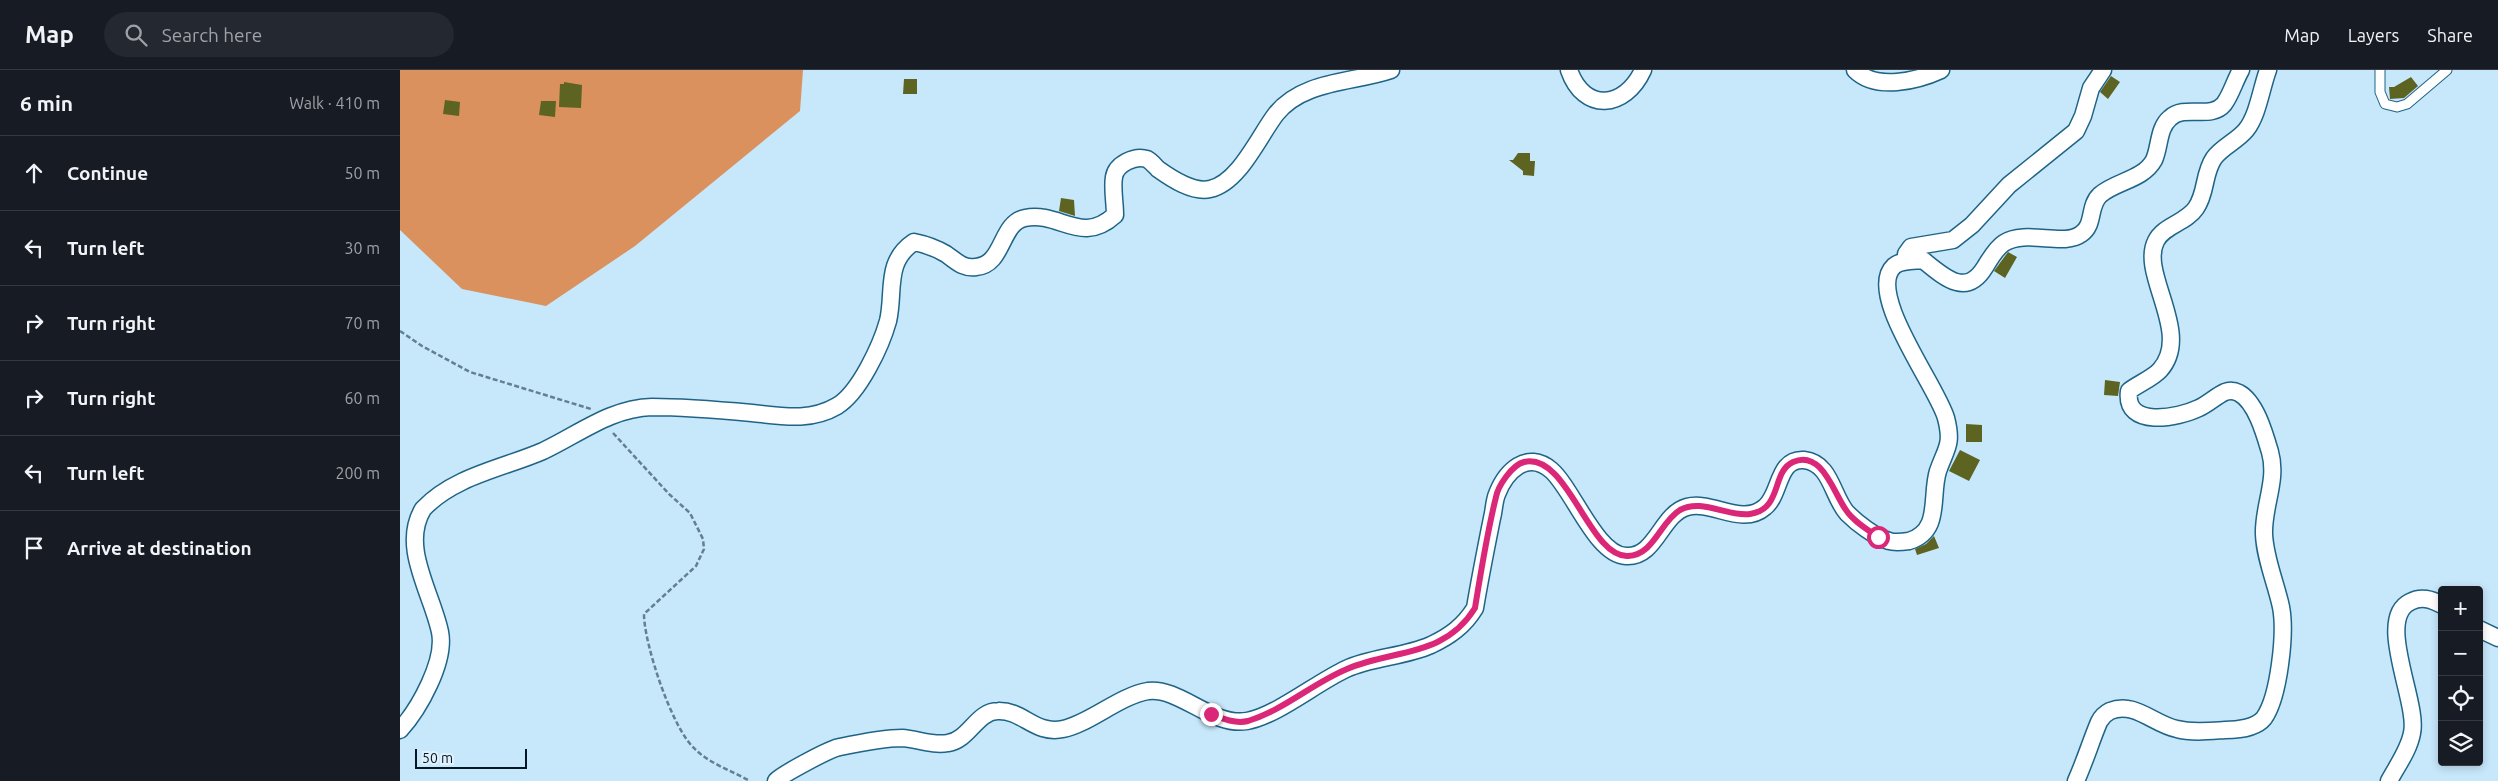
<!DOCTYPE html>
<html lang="en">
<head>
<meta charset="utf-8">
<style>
  body { margin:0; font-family:Ubuntu,sans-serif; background:#242831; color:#f1f3f6 }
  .controls { position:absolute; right:15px; bottom:15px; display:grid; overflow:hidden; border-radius:5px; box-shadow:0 2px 8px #0003 }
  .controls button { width:45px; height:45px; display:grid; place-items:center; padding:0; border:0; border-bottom:1px solid #363941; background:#171b24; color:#f1f3f6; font:25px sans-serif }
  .scale { position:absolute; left:15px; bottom:12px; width:112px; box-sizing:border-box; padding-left:5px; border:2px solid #001826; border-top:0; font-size:14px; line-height:18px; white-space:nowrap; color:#001826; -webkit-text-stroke:4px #e1f1fb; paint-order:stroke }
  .stop { position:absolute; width:15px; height:15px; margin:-11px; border:4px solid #db2777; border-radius:50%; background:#fff }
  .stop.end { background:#db2777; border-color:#fff; box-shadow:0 1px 5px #0008 }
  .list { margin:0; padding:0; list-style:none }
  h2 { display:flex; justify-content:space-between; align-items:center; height:65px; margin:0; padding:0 20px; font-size:21px }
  h2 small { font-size:16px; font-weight:400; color:#9ea1a6 }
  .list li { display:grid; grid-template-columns:32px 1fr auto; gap:15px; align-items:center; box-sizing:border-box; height:75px; padding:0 20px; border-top:1px solid #363941 }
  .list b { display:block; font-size:19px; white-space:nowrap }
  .list em { font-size:16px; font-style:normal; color:#9ea1a6 }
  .icon { flex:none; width:28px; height:28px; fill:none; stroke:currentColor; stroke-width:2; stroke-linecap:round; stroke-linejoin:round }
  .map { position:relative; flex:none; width:2098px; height:711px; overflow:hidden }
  header { display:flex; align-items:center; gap:30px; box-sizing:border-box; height:70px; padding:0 25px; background:#171b24; border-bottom:1px solid #363941 }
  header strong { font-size:24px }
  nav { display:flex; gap:28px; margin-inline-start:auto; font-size:18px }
  .search { width:350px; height:45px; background:#242831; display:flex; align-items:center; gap:12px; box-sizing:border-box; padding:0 18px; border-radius:28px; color:#9ea1a6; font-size:19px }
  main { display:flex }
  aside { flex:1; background:#171b24 }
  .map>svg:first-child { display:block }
  .forest { fill:#da915d }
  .building { fill:#5d6422 }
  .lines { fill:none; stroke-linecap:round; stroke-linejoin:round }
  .service-casing { stroke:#1f6486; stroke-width:11 }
  .minor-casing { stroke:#1f6486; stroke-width:19 }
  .path { stroke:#637f90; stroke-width:2.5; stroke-dasharray:5 2.5; stroke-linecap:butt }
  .service { stroke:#fff; stroke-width:9 }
  .minor { stroke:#fff; stroke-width:16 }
  .route { stroke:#db2777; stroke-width:6 }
</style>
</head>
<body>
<header>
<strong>Map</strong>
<div class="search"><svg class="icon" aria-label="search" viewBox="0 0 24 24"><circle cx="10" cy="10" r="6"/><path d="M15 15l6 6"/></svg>Search here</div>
<nav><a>Map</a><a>Layers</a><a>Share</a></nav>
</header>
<main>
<aside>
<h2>6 min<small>Walk · 410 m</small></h2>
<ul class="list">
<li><svg class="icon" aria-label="ahead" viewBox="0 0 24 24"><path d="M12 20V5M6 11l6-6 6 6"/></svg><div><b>Continue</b></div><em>50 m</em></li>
<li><svg class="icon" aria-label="left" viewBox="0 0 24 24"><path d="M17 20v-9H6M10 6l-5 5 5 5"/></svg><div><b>Turn left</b></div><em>30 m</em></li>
<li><svg class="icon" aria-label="right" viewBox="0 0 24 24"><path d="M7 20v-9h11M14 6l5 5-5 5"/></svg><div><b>Turn right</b></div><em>70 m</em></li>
<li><svg class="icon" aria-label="right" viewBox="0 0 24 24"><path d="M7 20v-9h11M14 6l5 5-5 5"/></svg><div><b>Turn right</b></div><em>60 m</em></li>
<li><svg class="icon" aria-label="left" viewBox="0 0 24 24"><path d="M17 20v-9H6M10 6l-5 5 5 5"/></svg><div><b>Turn left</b></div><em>200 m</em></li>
<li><svg class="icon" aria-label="arrive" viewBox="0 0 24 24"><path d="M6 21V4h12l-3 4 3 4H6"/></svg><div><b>Arrive at destination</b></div></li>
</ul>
</aside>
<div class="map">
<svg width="2098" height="711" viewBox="0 0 2098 711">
  <rect width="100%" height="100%" fill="#c7e7fb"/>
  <path class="forest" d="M0,0H403L400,41L235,176L146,236L62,219L0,160Z"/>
  <path class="building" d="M1711,6L1720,12L1708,29L1700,22Z
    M2011,7L2018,16L2004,28L1990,29L1989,17H1994Z
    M504,9H517V24H503Z
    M164,12L182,15L181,38L159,37L160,14H164Z
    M45,30L60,32L59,46L43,44Z
    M141,31H156L155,47L139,45Z
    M1118,83H1130V91H1135L1134,106L1123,105V101L1109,90H1113Z
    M661,128L674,130L675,146L659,141Z
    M1608,182L1617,187L1605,208L1594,201Z
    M1705,310L1720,312L1718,326L1704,325Z
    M1566,354L1582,355V372H1566Z
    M1560,380L1580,390L1569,411L1549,401Z
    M1534,466L1539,478L1517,485L1515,479L1526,474Z"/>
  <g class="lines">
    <g class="service-casing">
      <path id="service" d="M1980,0V22L1985,34L1997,37L2007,34L2047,0"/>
    </g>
    <g class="minor-casing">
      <path id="minor" d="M1169,0C1184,43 1225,39 1243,0
        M1455,0C1476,21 1517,11 1541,0
        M1507,191L1506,184L1511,177L1553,170L1572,155L1609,115L1676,61L1683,46L1691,18L1703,0
        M2079,559L2098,568
        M0,660C19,639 46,591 40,562C32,523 0,477 23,439C54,406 104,398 143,381C179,364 211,338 252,337C285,337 319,340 352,343C381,346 410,352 437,336C459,323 481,276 488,251C495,222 484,192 514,172C524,174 536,178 546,184C556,191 563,199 576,197C604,195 600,153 625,148C660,141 681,176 715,145C715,133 712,118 714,107C716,94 735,85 747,89C751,91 755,96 758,99C772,109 793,123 810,119C839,113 859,66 876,44C903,10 953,13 991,0
        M376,711C381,705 431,678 440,677C459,673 483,668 502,668C517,669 533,676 548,673C569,670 577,641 598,641C623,640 635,665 663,659C689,654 719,626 748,621C780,617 812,657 847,651C876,646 916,613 946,599C972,587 1004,587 1031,575C1050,566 1064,556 1075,538C1080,508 1086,478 1092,448C1094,441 1094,431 1097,424C1106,401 1127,380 1151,400C1173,419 1196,485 1226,486C1256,488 1261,444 1287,437C1312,430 1342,457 1365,437C1381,424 1377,388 1404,390C1431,393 1432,426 1447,443C1457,453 1475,467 1489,471C1495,473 1502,472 1509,471C1542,461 1530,426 1538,401C1546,378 1553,375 1546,348C1537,316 1465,223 1494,196C1501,190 1515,191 1523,190C1544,207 1566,228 1585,197C1590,189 1596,178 1604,173C1626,159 1664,177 1681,164C1695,155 1688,136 1700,125C1716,111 1743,110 1754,90C1760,77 1758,58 1770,48C1785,34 1811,50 1824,34C1831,25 1835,10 1841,0
        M1676,711C1685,691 1691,671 1699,652C1701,648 1706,643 1710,641C1735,631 1753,654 1777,659C1792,663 1810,661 1825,660C1837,660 1856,658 1864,648C1879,627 1886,563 1881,537C1876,513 1865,489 1864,464C1863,436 1878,410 1870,382C1865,365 1856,332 1839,323C1835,321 1830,320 1825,322C1816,326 1808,334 1799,338C1778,348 1724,359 1729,321C1738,314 1753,308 1760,300C1793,263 1739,204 1756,171C1764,155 1786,153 1796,138C1807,122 1803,104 1814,88C1822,77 1837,71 1846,60C1858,45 1861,19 1868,0
        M1989,711C1997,696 2009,680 2012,663C2019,633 1975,549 2010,532C2021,526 2031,529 2042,535"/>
    </g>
    <path class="path" d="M0,261L22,276L70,302L191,339
      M213,363L269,424L290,443L303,469L304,479L296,496L244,544C244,574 272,658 294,678C308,693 332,701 350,711"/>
    <use href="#service" class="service"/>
    <use href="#minor" class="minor"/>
  </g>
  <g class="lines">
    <path class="route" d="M811,644C823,649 836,654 848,651C884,640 913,613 947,599C993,579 1044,588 1075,538C1081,501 1087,463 1096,427C1098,416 1112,395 1124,392C1168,382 1189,488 1228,486C1254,485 1260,452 1280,440C1302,428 1327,447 1350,444C1383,439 1371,402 1393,392C1422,379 1434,424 1446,440C1453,451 1467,459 1478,467"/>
  </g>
</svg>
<div class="controls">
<button>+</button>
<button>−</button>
<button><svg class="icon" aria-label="locate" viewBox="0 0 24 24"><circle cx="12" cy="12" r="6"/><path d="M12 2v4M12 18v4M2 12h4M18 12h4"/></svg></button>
<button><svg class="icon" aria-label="layers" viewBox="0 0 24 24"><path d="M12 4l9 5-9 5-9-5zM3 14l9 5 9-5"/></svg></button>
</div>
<div class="scale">50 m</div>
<div class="stop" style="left:1478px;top:467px"></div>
<div class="stop end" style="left:811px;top:644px"></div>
</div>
</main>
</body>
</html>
